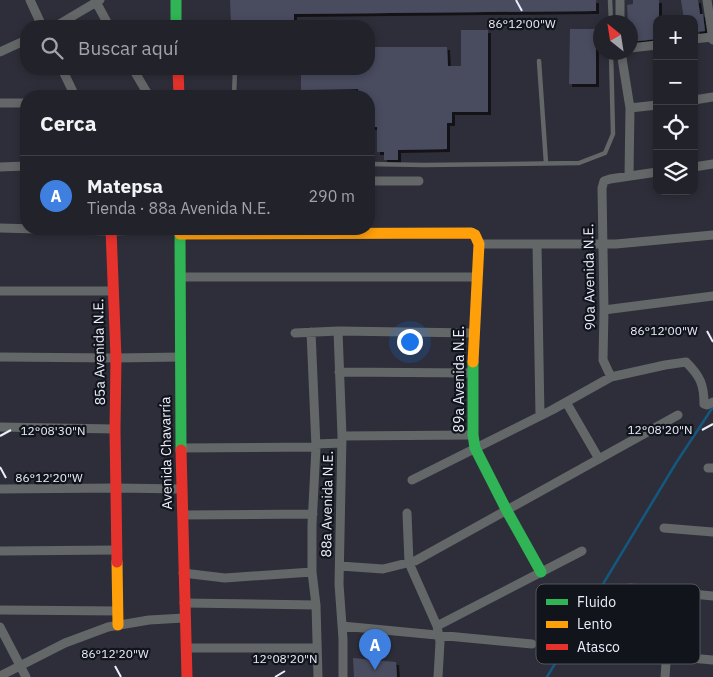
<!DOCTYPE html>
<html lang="es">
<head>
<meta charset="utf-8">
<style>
  body { margin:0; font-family:"IBM Plex Sans",sans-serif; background:#2e2f37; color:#f1f3f6 }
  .controls { position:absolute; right:15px; top:15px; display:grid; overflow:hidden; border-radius:10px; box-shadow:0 2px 8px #0003 }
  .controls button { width:45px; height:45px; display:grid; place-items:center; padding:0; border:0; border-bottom:1px solid #3f3f47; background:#22222b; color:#f1f3f6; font:25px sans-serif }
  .compass { position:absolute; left:593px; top:15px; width:45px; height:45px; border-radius:50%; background:#22222b; box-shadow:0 2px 8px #0003; rotate:330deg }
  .you { position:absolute; left:409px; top:341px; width:18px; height:18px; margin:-12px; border:4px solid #fff; border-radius:50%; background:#1a73e8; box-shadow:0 0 0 8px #1a73e833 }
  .badge { display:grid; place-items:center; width:32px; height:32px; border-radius:50%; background:#0b8043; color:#fff; font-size:16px; font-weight:700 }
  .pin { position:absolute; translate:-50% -41px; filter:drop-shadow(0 1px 2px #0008) }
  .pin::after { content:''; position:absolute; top:26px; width:18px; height:15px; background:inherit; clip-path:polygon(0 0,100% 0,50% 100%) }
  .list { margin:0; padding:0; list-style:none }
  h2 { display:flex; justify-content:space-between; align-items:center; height:65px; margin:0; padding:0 20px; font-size:21px }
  h2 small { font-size:16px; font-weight:400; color:#a2a4a9 }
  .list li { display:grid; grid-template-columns:32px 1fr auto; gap:15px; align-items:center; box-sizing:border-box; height:80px; padding:0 20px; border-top:1px solid #3f3f47 }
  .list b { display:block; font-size:19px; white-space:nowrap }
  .list p { margin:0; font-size:16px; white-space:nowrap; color:#a2a4a9 }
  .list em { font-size:16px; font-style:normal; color:#a2a4a9 }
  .icon { flex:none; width:28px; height:28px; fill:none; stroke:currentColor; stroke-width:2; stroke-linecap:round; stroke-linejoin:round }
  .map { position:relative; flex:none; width:713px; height:677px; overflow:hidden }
  .search { position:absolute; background:#22222b; box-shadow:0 2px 8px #0003; left:20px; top:20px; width:355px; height:55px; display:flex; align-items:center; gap:12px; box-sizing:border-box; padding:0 18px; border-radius:20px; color:#a2a4a9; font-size:19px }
  .panel { position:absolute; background:#22222b; box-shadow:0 2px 8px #0003; left:20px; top:90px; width:355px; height:145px; border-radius:20px }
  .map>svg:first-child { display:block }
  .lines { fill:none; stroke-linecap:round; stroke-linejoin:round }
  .stream { stroke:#145880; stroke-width:2.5 }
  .building { fill:#494b5e; filter:url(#shadow) }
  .lane { stroke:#646768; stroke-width:4.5 }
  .street { stroke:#646768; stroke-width:9 }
  .fast { stroke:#30b455; stroke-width:11 }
  .slow { stroke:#ff9f0a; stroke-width:11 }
  .jam { stroke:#e5322d; stroke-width:11 }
  .ticks { fill:none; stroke:#eaedfa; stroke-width:2 }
  .labels { text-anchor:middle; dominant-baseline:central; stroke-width:4.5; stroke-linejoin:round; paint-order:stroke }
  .street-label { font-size:14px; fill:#eaedfa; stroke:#12141c }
  .key { fill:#12141c; stroke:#53555f; stroke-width:1 }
  .key-label { font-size:14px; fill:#eaedfa }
  .ticks-label { font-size:12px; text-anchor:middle; fill:#eaedfa; stroke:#12141c; stroke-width:4.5; stroke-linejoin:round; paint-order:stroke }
</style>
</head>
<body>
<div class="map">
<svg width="713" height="677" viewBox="0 0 713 677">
  <defs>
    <filter id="shadow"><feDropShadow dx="3" dy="3" stdDeviation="0" flood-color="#0009"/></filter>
  </defs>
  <rect width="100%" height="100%" fill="#2d2e39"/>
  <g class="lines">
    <path class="stream" d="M547,677L676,463L713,407"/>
  </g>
  <path class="building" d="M230,0H596V11L294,14V24L231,25Z
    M633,0H659V19H657V39L630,42V22H628L627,5L633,4Z
    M681,0H698L700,14H703L705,31L697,32L695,19H684Z
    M570,29H596V84H569Z
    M461,30H488V112H452V123H447V149L398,150V160H384V152H377V127H369V96H358V89L301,90V69H369V47H447L448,66H461Z
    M353,658L396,662L397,677H354Z"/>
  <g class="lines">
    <path class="lane" d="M610,0L611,22
      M539,61L546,163
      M234,96L235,69
      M369,164L424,165L579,163L605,153L613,134L611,52"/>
    <path class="street" d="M30,0L42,26
      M95,0L109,26
      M620,0V22
      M707,0L713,40
      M56,26L100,0
      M694,39L712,37
      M630,48L657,45
      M0,52L26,40
      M621,52L630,108L629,176
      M62,69L75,96
      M133,69L149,96
      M694,100L713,97
      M0,103H26
      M630,108L657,105
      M0,167L26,166
      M694,167L713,164
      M369,181H419
      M0,228L111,231L178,229
      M479,244H616L713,235
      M537,244L540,416
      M180,277H476
      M0,291H113
      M604,310L713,296
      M338,331L342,436L339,584L343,639V677
      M311,332L316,447L312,525V572L316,605L318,677
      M295,333L338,331L473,333
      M0,357L116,358L181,357
      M339,372L472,373
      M611,377L603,360L604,310L602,188L604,181L610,179L657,172
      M566,402L599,459
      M0,427L115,429
      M342,436L473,435
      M316,444L341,443
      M181,448L316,447
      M708,468H713
      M412,480L552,410L611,377L665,365L686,362C700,376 704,384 704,404L707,405L713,402
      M0,489L116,488L182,489
      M407,513L409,563L437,626L440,642L438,677
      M182,515L313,514
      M664,528L713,532
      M0,551L117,550
      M340,566L383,569L415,561L678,415
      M183,573L225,578L312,572
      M630,588L713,596
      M184,603L316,605
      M0,610L118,611
      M342,626L532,644
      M437,626L582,551
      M0,627L26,677
      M186,648H316
      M667,656L713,660
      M0,676L65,643L108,627L149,620L184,618
      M665,677L671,592"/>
    <path class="fast" d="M176,0V26
      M178,229L180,234L181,450
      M473,362V435L475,448L507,511L541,572"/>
    <path class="slow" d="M180,234L471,233L475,235L479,244L473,362
      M117,562L118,625"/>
    <path class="jam" d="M178,69L179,96
      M111,229L116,358L115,429L117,562
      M181,450L187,677"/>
  </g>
  <path class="ticks" d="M516,0L522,11M707,331L713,342M702,430L713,424M0,436L11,430M0,467L6,478M115,666L121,677M275,677L285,671"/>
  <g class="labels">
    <g class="street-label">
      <text transform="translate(589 277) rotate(-91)">90a Avenida N.E.</text>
      <text transform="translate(99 352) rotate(-91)">85a Avenida N.E.</text>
      <text transform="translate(459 379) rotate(-90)">89a Avenida N.E.</text>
      <text transform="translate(166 453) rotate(-91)">Avenida Chavarría</text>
      <text transform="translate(327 504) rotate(-89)">88a Avenida N.E.</text>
    </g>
  </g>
  <rect x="536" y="584" width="164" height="80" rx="8" class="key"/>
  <rect x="546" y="599" width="22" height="6" fill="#30b455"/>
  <rect x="546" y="621" width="22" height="7" fill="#ff9f0a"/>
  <rect x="546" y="644" width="22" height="6" fill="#e5322d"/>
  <g class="key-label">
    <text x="577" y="607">Fluido</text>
    <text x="577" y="629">Lento</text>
    <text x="577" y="652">Atasco</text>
  </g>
  <g class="ticks-label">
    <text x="522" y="28">86°12'00"W</text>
    <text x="664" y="335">86°12'00"W</text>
    <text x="660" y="434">12°08'20"N</text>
    <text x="53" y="435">12°08'30"N</text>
    <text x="49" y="482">86°12'20"W</text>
    <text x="115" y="658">86°12'20"W</text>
    <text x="285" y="663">12°08'20"N</text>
  </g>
</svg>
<div class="controls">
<button>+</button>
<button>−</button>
<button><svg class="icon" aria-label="locate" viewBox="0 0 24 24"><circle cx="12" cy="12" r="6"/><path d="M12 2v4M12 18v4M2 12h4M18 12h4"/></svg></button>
<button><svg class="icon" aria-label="layers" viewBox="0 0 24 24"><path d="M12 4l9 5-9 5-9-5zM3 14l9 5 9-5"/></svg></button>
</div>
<svg class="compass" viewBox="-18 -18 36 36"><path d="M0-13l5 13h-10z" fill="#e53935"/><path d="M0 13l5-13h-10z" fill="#a2a4a9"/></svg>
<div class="you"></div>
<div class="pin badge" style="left:375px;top:670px;background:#3f7fe0">A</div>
<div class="search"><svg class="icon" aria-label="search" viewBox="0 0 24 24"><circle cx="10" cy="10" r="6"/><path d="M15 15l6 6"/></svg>Buscar aquí</div>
<section class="panel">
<h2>Cerca<small></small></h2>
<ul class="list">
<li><span class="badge" style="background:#3f7fe0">A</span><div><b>Matepsa</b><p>Tienda · 88a Avenida N.E.</p></div><em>290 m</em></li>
</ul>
</section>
</div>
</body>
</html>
